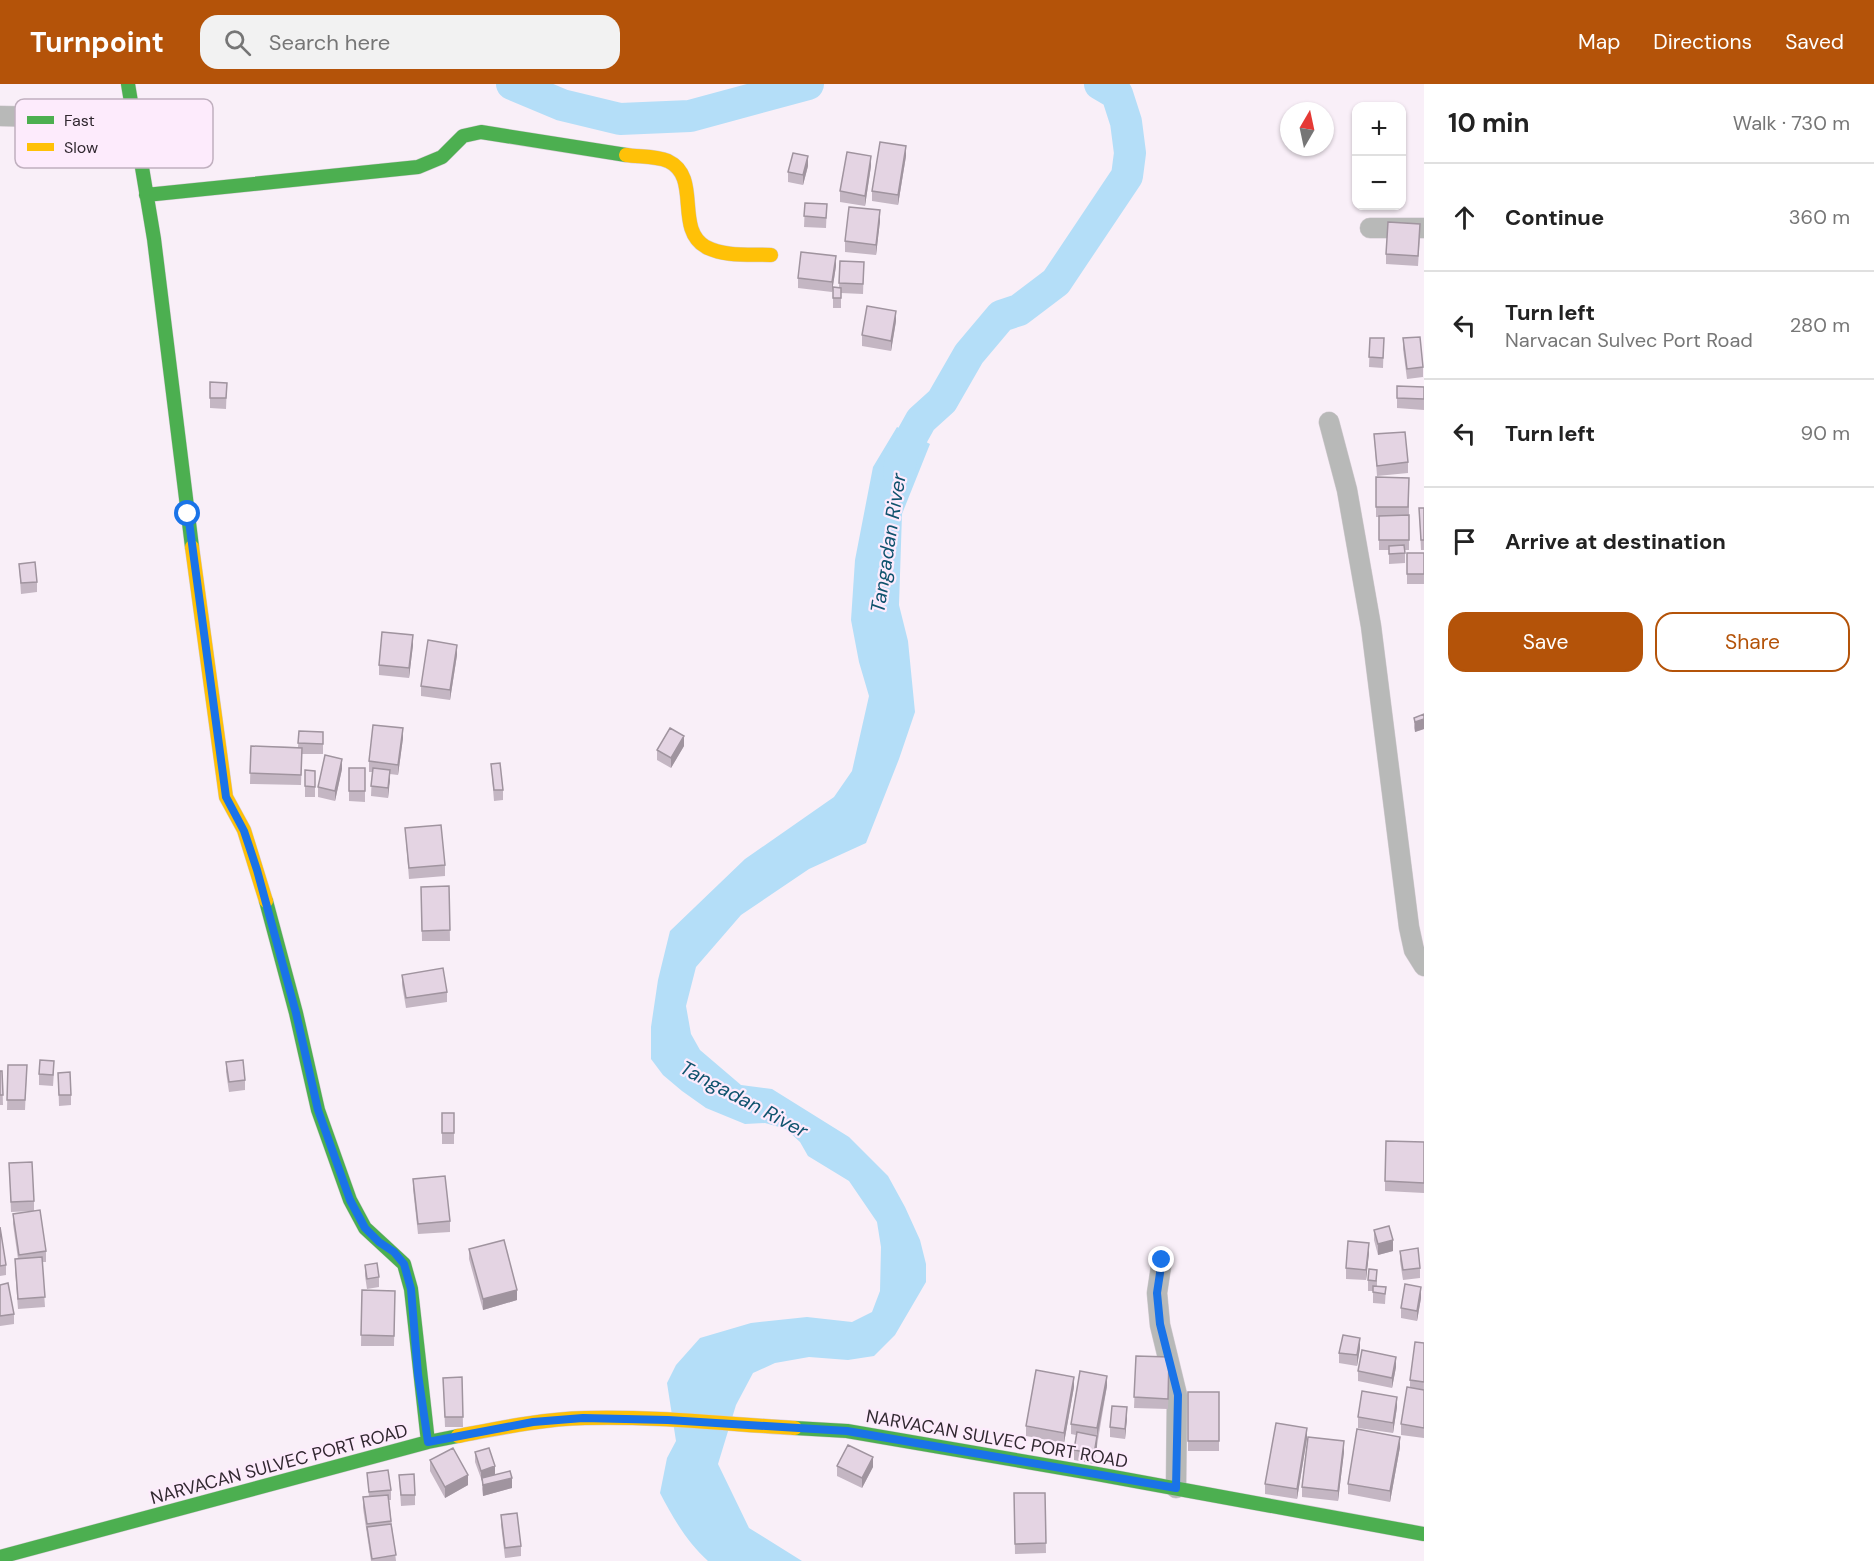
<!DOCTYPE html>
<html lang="en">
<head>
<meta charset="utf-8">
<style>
  body { margin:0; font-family:"DM Sans",sans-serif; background:#f2f2f2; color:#222 }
  .controls { position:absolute; right:18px; top:18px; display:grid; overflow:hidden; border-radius:12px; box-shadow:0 2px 4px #0004 }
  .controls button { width:54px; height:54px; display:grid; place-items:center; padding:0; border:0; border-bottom:2px solid #e0e0e0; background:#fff; color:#222; font:30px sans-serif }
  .compass { position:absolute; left:1280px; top:18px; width:54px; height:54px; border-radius:50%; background:#fff; box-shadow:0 2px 4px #0004; rotate:9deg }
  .stop { position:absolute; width:18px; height:18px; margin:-14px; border:4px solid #1a73e8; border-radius:50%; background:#fff }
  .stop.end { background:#1a73e8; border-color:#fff; box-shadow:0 2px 6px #0008 }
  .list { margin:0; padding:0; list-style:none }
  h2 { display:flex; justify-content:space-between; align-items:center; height:78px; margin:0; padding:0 24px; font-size:26px }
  h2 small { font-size:20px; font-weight:400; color:#767676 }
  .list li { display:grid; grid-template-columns:39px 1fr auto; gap:18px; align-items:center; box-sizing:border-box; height:108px; padding:0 24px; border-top:2px solid #e0e0e0 }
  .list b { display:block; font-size:22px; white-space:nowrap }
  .list p { margin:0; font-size:20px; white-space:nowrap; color:#767676 }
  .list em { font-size:20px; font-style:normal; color:#767676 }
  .actions { display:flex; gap:12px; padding:18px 24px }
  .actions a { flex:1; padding:14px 0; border:2px solid #b45309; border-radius:18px; text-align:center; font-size:21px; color:#b45309 }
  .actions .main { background:#b45309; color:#fff }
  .icon { flex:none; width:33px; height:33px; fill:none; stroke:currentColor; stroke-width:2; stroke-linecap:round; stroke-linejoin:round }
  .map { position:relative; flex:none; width:1424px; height:1477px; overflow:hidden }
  header { display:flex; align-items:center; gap:36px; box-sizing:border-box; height:84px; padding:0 30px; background:#b45309; color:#fff }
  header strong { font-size:28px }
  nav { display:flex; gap:33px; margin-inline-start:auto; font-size:21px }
  .search { width:420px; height:54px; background:#f2f2f2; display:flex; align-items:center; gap:15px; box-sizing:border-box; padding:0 21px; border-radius:18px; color:#767676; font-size:22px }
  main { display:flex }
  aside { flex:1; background:#fff }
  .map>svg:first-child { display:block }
  .water { fill:#b4def8 }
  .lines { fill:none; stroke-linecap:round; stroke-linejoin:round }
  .river { stroke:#b4def8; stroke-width:32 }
  .street-casing { stroke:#d4ccd3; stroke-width:21 }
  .fast-casing { stroke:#d4ccd3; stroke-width:15 }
  .slow-casing { stroke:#d4ccd3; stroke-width:15 }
  .street { stroke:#b8b9b8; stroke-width:20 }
  .fast { stroke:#4caf50; stroke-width:14 }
  .slow { stroke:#ffc107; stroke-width:14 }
  .wall { fill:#c4b6c3 }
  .shaded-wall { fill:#a0949f }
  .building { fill:#e4d4e3; stroke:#a0949f; stroke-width:1.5 }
  .route { stroke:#1a73e8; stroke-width:8 }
  .labels { text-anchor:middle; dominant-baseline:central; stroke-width:4.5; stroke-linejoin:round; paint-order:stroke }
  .street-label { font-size:18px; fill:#312830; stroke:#fdebfc }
  .water-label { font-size:20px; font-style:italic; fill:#10536e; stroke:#fdebfc }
  .key { fill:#fdebfc; stroke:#c0b0bf; stroke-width:1.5 }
  .key-label { font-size:16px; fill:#312830 }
</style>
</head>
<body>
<header>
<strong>Turnpoint</strong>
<div class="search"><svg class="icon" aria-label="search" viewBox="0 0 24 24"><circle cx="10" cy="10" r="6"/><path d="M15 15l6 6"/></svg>Search here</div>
<nav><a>Map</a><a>Directions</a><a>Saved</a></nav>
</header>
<main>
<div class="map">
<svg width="1424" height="1477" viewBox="0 0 1424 1477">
  <rect width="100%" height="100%" fill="#f9eff8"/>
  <path class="water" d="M897,343L930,360L902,430L899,521L908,557L915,628L899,675L866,759L809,785L741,831L696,883L686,922L691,950L700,966L741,1001L772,1005L849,1053L888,1092L905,1123L920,1156L926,1180V1198L895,1251L874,1272L848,1276L809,1273L775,1279L753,1289L736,1321L718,1380L749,1444L802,1477H708C687,1458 673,1434 660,1409L667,1374L676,1357L667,1299L676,1281L700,1254L751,1239L807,1233L852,1238L872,1228L880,1207L881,1163L877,1138L849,1097L808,1072L800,1058L786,1045L765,1039L745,1040L706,1024L682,1007L663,991L651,975V943L658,896L670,847L745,775L834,713L852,687L869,612L859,578L851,536L855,476L873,383Z"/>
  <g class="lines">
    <path class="river" d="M512,0L562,21L620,35L690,32L808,0
      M899,390L901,372L921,336L942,317L969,270L1001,232L1019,226L1056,198L1127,92L1130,69L1126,38L1117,10L1100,0"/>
    <g class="street-casing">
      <path id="street" d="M0,32L133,35
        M1370,144H1424
        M1329,338L1347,406L1371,542L1409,843L1414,866L1424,882
        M1162,1176L1157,1209L1160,1241L1177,1311L1176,1404"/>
    </g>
    <g class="fast-casing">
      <path id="fast" d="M128,0L154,155L192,463
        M146,111L418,83L442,73L463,52L481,48L626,71
        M266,817L296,929L318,1026L350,1116L365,1144L404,1180L411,1205L428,1358
        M795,1344L847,1347L1097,1390L1424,1450
        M0,1473L428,1358L458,1352"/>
    </g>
    <g class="slow-casing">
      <path id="slow" d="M626,71C639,73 656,72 668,77C702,93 674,145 706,163C725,173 750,170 771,171
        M192,463L226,713L244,746L266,817
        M458,1352C500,1344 542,1335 585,1334C655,1332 725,1340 795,1344"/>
    </g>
    <use href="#street" class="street"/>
    <use href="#fast" class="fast"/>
    <use href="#slow" class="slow"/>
  </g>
  <path class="wall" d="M906,72L898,121L872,117V107Z
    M808,82L803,101L788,98V88Z
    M871,82L865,122L840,118V107Z
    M805,119L827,120L826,144L804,143Z
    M880,137L876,171L845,168V157Z
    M1420,150L1418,182L1386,180V170Z
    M840,177L864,178L863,210L841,209V224H833V203L839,204Z
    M836,182L832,208L798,204V194Z
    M896,237L891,267L862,262V251Z
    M1370,254H1384L1383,284L1369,283Z
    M1403,254L1423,283V293L1407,295L1403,265Z
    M210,298L227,299L226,325L210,324Z
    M1397,302L1424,303V326L1397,324Z
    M1374,350L1408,378V389L1377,392Z
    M1376,393L1409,394V466H1405V479L1389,480V466H1379V433H1376Z
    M1419,424H1424V466H1421Z
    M1407,469H1424V500H1407Z
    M19,480L37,498V508L21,510Z
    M413,561L409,594L379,591V581Z
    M457,571L450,616L421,612V602Z
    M1414,634L1424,645L1415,648L1414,644Z
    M299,647L323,648V670H302L301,701L250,700L251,662L298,663Z
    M403,654L398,691L390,690L388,714L371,712L372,688H369V677Z
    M684,662L671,684L657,676V666Z
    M491,680L503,706V716L494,717Z
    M349,684H365V718L349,717Z
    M342,685L335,717L318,713V703Z
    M305,686L315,687V713H305Z
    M405,744L445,781V792L409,795Z
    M449,802L450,857H422L421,803Z
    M402,891L447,908V918L406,924L402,901Z
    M226,978L245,996V1006L229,1008L226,988Z
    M8,981H27L25,1026H7Z
    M0,987H2L3,1021H0Z
    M54,987L53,1002L39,1001V990Z
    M58,989L71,1011V1021L59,1022Z
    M442,1029H454V1060H442Z
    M1424,1058V1109L1385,1107V1097Z
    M9,1079L34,1117V1127L11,1128Z
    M413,1095L450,1137V1148L418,1150L413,1105Z
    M13,1130L46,1167V1178H42L45,1223L18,1225L15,1185V1175H18L13,1140Z
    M0,1143L6,1181V1191L0,1192Z
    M1374,1146L1393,1167L1378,1171L1374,1156Z
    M469,1165L517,1216L483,1226L469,1175Z
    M1400,1167L1420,1184V1194L1403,1196L1400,1177Z
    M1369,1169L1366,1196L1346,1195V1184Z
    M365,1181L379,1193V1203L367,1205L365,1192Z
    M1368,1196H1377V1202L1386,1203L1385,1220L1373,1219V1207H1368Z
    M0,1201L14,1230V1240L0,1242Z
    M362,1206L395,1207L394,1262H361Z
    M1421,1214L1417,1237L1401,1234V1224Z
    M1424,1259V1354L1401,1351V1340L1410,1304V1296Z
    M1360,1264L1357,1282L1339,1279V1269Z
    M1136,1272L1169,1273L1168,1325L1134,1324Z
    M1396,1283L1392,1304L1358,1297V1287Z
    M462,1293L463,1343H445L443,1294Z
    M1107,1302L1094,1380L1074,1376V1366L1076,1351L1071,1350V1340Z
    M1074,1303L1064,1359L1026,1352V1342Z
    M1188,1308H1219V1367H1188Z
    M1397,1323L1393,1349L1358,1344V1333Z
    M1127,1334L1125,1355L1110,1353V1343Z
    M1307,1354L1297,1415L1265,1410V1400Z
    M1400,1363L1390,1418L1348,1410V1400Z
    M475,1368L495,1391L512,1404L483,1412L482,1405V1397L475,1378Z
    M1344,1368L1338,1417L1302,1413V1403Z
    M430,1376L468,1401L445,1414L430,1387Z
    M837,1382L873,1383L862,1404L837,1392Z
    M367,1389L391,1406V1416H389L396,1477H371L363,1424V1413H369Z
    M399,1391L415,1411V1421L401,1422Z
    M1014,1409H1045L1046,1469L1015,1470Z
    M501,1431L521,1462V1472L505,1474L501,1441Z"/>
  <path class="shaded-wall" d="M906,62V72L898,121V111Z
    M808,72V82L803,101V91Z
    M871,72V82L865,122V112Z
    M880,126V137L876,171V161Z
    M836,172V182L832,208V198Z
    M896,227V237L891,267V257Z
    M413,551V561L409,594V584Z
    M457,561V571L450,616V606Z
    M1424,635V645L1415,648V638Z
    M403,644V654L398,691V681Z
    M684,652V662L671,684V674Z
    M342,675V685L335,717V707Z
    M390,686V696L388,714V704Z
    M1393,1156V1167L1378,1171V1160Z
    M1369,1159V1169L1366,1196V1186Z
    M1421,1203V1214L1417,1237V1227Z
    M517,1206V1216L483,1226V1215Z
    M1360,1254V1264L1357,1282V1271Z
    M1396,1273V1283L1392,1304V1294Z
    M1107,1292V1302L1097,1354V1344Z
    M1074,1293V1303L1064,1359V1349Z
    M1397,1313V1323L1393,1349V1339Z
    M1127,1323V1334L1125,1355V1345Z
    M1307,1344V1354L1297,1415V1405Z
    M1097,1352V1363L1094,1380V1370Z
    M1400,1353V1363L1390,1418V1407Z
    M1344,1357V1368L1338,1417V1407Z
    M873,1373V1383L862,1404V1394Z
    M495,1382V1393L482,1394L481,1397V1387Z
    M468,1391V1401L445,1414V1403Z
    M512,1394V1404L483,1412V1401Z"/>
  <path class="building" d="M880,58L906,62L898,111L872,107Z
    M847,68L871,72L865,112L840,107Z
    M793,69L808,72L803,91L788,88Z
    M805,119L827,120L826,134L804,132Z
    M849,123L880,126L876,161L845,157Z
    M1388,138L1420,140L1418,172L1386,170Z
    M801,168L836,172L832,198L798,194Z
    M840,177L864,178L863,200L839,199Z
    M833,203L841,204V214H833Z
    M867,222L896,227L891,257L862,251Z
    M1420,253L1423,283L1407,285L1403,254Z
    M1370,254H1384L1383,274L1369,273Z
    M210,298L227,299L226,314H210Z
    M1397,302L1424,303V315L1397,314Z
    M1405,348L1408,378L1377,382L1374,350Z
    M1376,393L1409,394L1408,423H1376Z
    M1419,424H1424V456H1421Z
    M1409,431V456H1379V432Z
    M1404,461L1405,469L1389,470V462Z
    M1407,469H1424V490H1407Z
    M35,478L37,498L21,499L19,480Z
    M382,548L413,551L409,584L379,581Z
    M428,556L457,561L450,606L421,602Z
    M1424,630V635L1415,638L1414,634Z
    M373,641L403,644L398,681L369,677Z
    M670,644L684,652L671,674L657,666Z
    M299,647L323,648V660L298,659Z
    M251,662L302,664L301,691L250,689Z
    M325,671L342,675L335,707L318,703Z
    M500,679L503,706H494L491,680Z
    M349,684H365V707H349Z
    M373,684L390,686L388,704L371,702Z
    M305,686L315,687V703L305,702Z
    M441,741L445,781L409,784L405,744Z
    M449,802L450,846L422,847L421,803Z
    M443,884L447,908L406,914L402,891Z
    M40,976L54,977L53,991L39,990Z
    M243,976L245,996L229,998L226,978Z
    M8,981H27L25,1016H7Z
    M0,987H2L3,1011H0Z
    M70,988L71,1011H59L58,989Z
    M442,1029H454V1049H442Z
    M1386,1057L1424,1058V1099L1385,1097Z
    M32,1078L34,1117L11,1118L9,1079Z
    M445,1092L450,1137L418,1140L413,1095Z
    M40,1126L46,1167L19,1171L13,1130Z
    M1389,1142L1393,1156L1378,1160L1374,1146Z
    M0,1143L6,1181L0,1182Z
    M504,1156L517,1206L483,1215L469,1165Z
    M1348,1157L1369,1159L1366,1186L1346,1184Z
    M1418,1164L1420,1184L1403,1186L1400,1167Z
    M42,1173L45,1213L18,1215L15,1175Z
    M377,1179L379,1193L367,1195L365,1181Z
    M1369,1185L1377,1186L1376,1197L1368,1196Z
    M8,1199L14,1230L0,1232V1201Z
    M1405,1200L1421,1203L1417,1227L1401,1224Z
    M1373,1202L1386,1203L1385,1210L1373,1208Z
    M362,1206L395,1207L394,1252L361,1251Z
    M1343,1251L1360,1254L1357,1271L1339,1269Z
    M1415,1258L1424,1259V1298L1410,1296Z
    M1362,1266L1396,1273L1392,1294L1358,1287Z
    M1136,1272L1169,1273L1168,1315L1134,1313Z
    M1036,1286L1074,1293L1064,1349L1026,1342Z
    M1080,1287L1107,1292L1097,1344L1071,1340Z
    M462,1293L463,1333H445L443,1294Z
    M1407,1303L1424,1306V1344L1401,1340Z
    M1362,1307L1397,1313L1393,1339L1358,1333Z
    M1188,1308H1219V1357H1188Z
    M1112,1322L1127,1323L1125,1345L1110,1343Z
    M1276,1339L1307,1344L1297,1405L1265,1400Z
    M1357,1345L1400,1353L1390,1407L1348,1400Z
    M1077,1348L1097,1352L1094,1370L1074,1366Z
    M1308,1353L1344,1357L1338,1407L1302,1403Z
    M848,1361L873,1373L862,1394L837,1382Z
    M453,1364L468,1391L445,1403L430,1376Z
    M489,1364L495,1382L481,1387L475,1368Z
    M388,1386L391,1406L369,1408L367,1389Z
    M510,1387L512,1394L483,1401L482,1394Z
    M414,1390L415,1411H401L399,1391Z
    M1014,1409H1045L1046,1459L1015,1460Z
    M388,1411L391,1437L367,1440L363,1413Z
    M517,1429L521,1462L505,1464L501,1431Z
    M391,1440L396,1471L372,1475L367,1443Z"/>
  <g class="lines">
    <path class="route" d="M188,430L226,713L244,747L257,786L296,929L318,1026L350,1116L365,1144L379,1158L394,1168L404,1180L411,1205L418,1290L428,1358L533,1338L583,1334L668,1336L847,1347L1176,1404L1178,1311L1160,1240L1157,1209L1162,1176"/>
  </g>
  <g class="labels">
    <g class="street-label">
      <text transform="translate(997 1355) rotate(10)">NARVACAN SULVEC PORT ROAD</text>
      <text transform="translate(279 1380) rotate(-15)">NARVACAN SULVEC PORT ROAD</text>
    </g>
    <g class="water-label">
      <text transform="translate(888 459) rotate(-81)">Tangadan River</text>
      <text transform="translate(744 1015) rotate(28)">Tangadan River</text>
    </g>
  </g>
  <rect x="15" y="15" width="198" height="69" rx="9" class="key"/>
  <rect x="27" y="32" width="27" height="8" fill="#4caf50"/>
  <rect x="27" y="59" width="27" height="8" fill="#ffc107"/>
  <g class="key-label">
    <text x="64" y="42">Fast</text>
    <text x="64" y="69">Slow</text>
  </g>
</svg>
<div class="controls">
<button>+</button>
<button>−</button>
</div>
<svg class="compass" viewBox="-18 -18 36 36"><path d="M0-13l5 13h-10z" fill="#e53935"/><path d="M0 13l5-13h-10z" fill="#767676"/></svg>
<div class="stop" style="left:188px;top:430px"></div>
<div class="stop end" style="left:1162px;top:1176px"></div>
</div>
<aside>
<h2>10 min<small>Walk · 730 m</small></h2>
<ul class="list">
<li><svg class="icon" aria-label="ahead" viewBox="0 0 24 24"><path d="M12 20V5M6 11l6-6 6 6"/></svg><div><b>Continue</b></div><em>360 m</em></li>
<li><svg class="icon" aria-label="left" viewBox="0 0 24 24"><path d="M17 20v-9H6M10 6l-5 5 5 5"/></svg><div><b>Turn left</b><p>Narvacan Sulvec Port Road</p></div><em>280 m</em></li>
<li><svg class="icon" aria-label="left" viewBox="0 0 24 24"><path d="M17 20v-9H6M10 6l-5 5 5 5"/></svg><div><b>Turn left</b></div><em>90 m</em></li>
<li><svg class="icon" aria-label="arrive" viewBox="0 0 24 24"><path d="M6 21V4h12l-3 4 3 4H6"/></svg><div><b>Arrive at destination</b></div></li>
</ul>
<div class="actions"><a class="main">Save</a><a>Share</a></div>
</aside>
</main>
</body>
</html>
